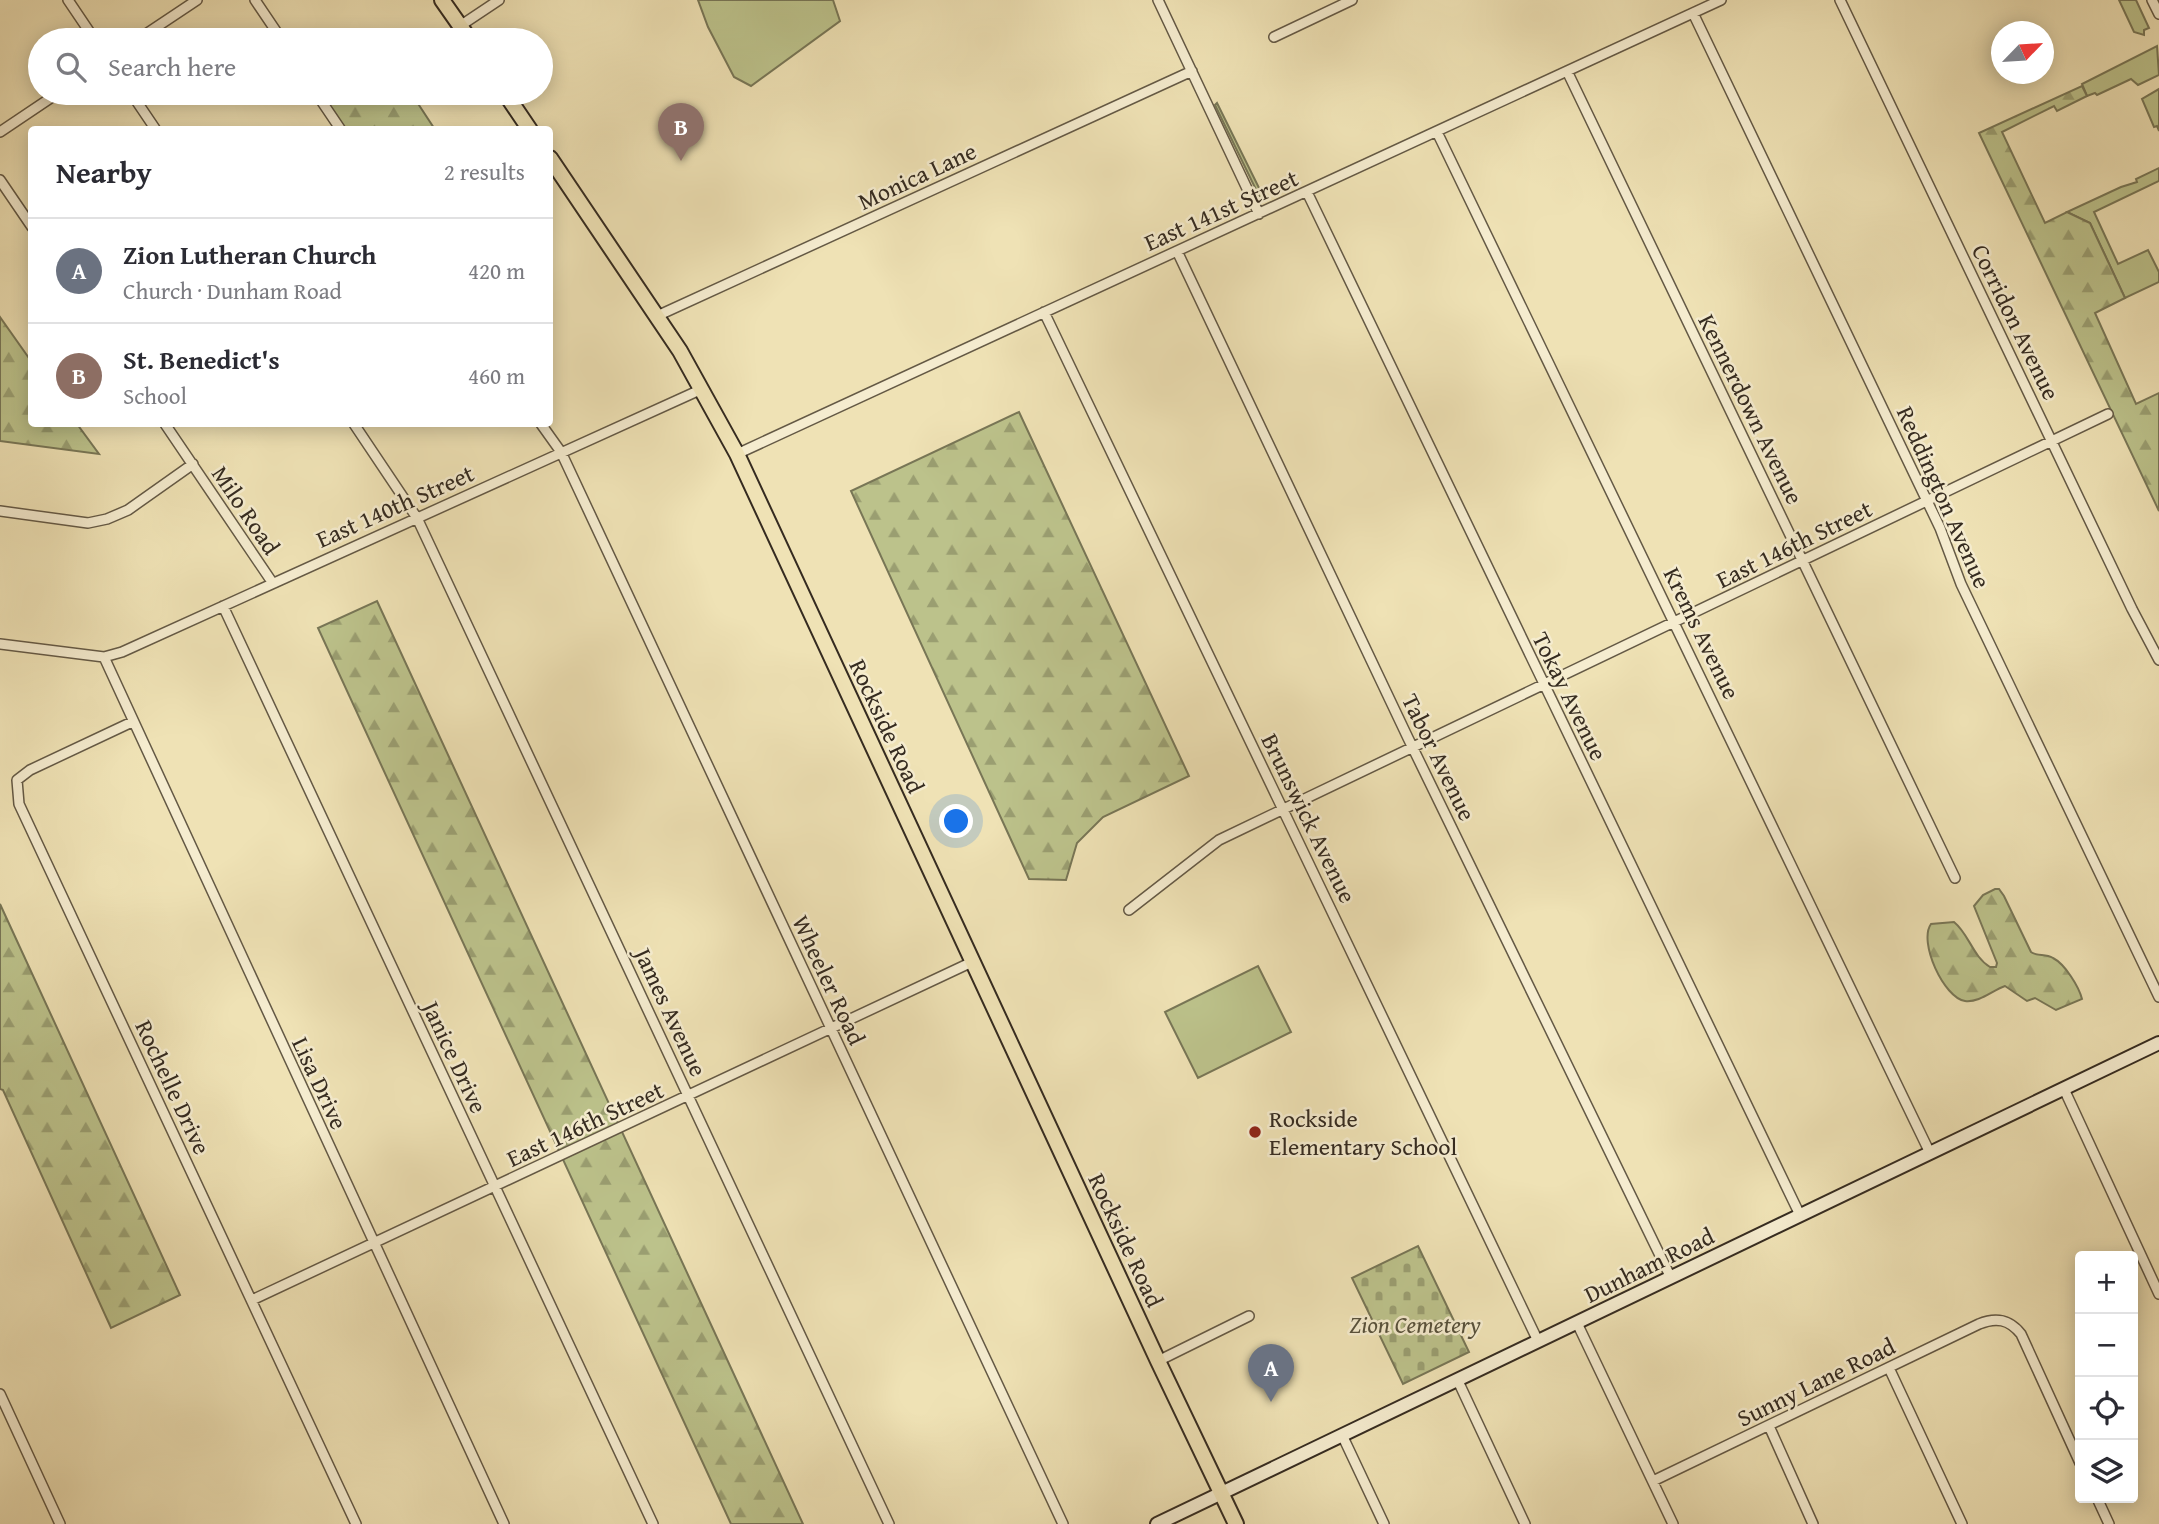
<!DOCTYPE html>
<html lang="en">
<head>
<meta charset="utf-8">
<style>
  body { margin:0; font-family:"Gentium Book Plus",serif; background:#f7f7f7; color:#2b2b33 }
  .controls { position:absolute; right:21px; bottom:21px; display:grid; overflow:hidden; border-radius:7px; box-shadow:0 4px 18px #0003 }
  .controls button { width:63px; height:63px; display:grid; place-items:center; padding:0; border:0; border-bottom:2px solid #e1e1e2; background:#fff; color:#2b2b33; font:35px sans-serif }
  .compass { position:absolute; left:1991px; top:21px; width:63px; height:63px; border-radius:50%; background:#fff; box-shadow:0 4px 18px #0003; rotate:65deg }
  .you { position:absolute; left:957px; top:822px; width:24px; height:24px; margin:-18px; border:5px solid #fff; border-radius:50%; background:#1a73e8; box-shadow:0 0 0 10px #1a73e833 }
  .badge { display:grid; place-items:center; width:46px; height:46px; border-radius:50%; background:#8f2418; color:#fff; font-size:23px; font-weight:700 }
  .pin { position:absolute; translate:-50% -58px; filter:drop-shadow(0 2px 4px #0008) }
  .pin::after { content:''; position:absolute; top:37px; width:24px; height:21px; background:inherit; clip-path:polygon(0 0,100% 0,50% 100%) }
  .list { margin:0; padding:0; list-style:none }
  h2 { display:flex; justify-content:space-between; align-items:center; height:91px; margin:0; padding:0 28px; font-size:30px }
  h2 small { font-size:23px; font-weight:400; color:#7c7c81 }
  .list li { display:grid; grid-template-columns:46px 1fr auto; gap:21px; align-items:center; box-sizing:border-box; height:105px; padding:0 28px; border-top:2px solid #e1e1e2 }
  .list b { display:block; font-size:26px; white-space:nowrap }
  .list p { margin:0; font-size:23px; white-space:nowrap; color:#7c7c81 }
  .list em { font-size:23px; font-style:normal; color:#7c7c81 }
  .icon { flex:none; width:38px; height:38px; fill:none; stroke:currentColor; stroke-width:2; stroke-linecap:round; stroke-linejoin:round }
  .map { position:relative; flex:none; width:2159px; height:1524px; overflow:hidden }
  .search { position:absolute; background:#fff; box-shadow:0 4px 18px #0003; left:28px; top:28px; width:525px; height:77px; display:flex; align-items:center; gap:18px; box-sizing:border-box; padding:0 24px; border-radius:38px; color:#7c7c81; font-size:26px }
  .panel { position:absolute; background:#fff; box-shadow:0 4px 18px #0003; left:28px; top:126px; width:525px; height:301px; border-radius:7px }
  .map>svg:first-child { display:block }
  .green { fill:#bcc28b; stroke:#787656; stroke-width:2 }
  .forest { fill:url(#forest-firs); stroke:#787656; stroke-width:2 }
  .cemetery { fill:url(#cemetery-stones); stroke:#787656; stroke-width:2 }
  .lines { fill:none; stroke-linecap:round; stroke-linejoin:round }
  .street-casing { stroke:#645945; stroke-width:12 }
  .secondary-casing { stroke:#352b20; stroke-width:16 }
  .primary-casing { stroke:#352b20; stroke-width:18 }
  .street { stroke:#f5eccf; stroke-width:9 }
  .secondary { stroke:#f5eccf; stroke-width:12 }
  .primary { stroke:#efe2b5; stroke-width:14 }
  .poi-dot { fill:#8f2418; stroke:#f5eccf; stroke-width:2.5 }
  .labels { text-anchor:middle; dominant-baseline:central; stroke-width:5; stroke-linejoin:round; paint-order:stroke }
  .street-label { font-size:24px; fill:#352b20; stroke:#f5eccf }
  .poi-label { font-size:24px; fill:#352b20; stroke:#f5eccf; text-anchor:start }
  .park-label { font-size:24px; font-style:italic; fill:#57513b; stroke:#f5eccf }
</style>
</head>
<body>
<div class="map">
<svg width="2159" height="1524" viewBox="0 0 2159 1524">
  <defs>
    <pattern id="forest-firs" width="22" height="20" patternUnits="userSpaceOnUse" patternTransform="scale(1.75)"><rect width="22" height="20" fill="#bcc28b"/><path d="M5 1l3.5 6h-7zM16 11l3.5 6h-7z" fill="#9a9e71"/></pattern>
    <pattern id="cemetery-stones" width="16" height="16" patternUnits="userSpaceOnUse" patternTransform="scale(1.75)"><rect width="16" height="16" fill="#bcc28b"/><path d="M2 7V4a2 2 0 0 1 4 0v3zM10 15v-3a2 2 0 0 1 4 0v3z" fill="#9a9e71"/></pattern>
  </defs>
  <rect width="100%" height="100%" fill="#efe2b5"/>
  <filter id="stains"><feTurbulence type="fractalNoise" baseFrequency=".00286" numOctaves="4"/><feColorMatrix values="0 0 0 0 .2 0 0 0 0 .09 0 0 0 0 .02 0 0 0 .5 -.17"/></filter>
  <radialGradient id="worn" r=".72"><stop offset=".6" stop-color="#630" stop-opacity="0"/><stop offset="1" stop-color="#630" stop-opacity=".3"/></radialGradient>
  <path class="green" d="M698,0H833L840,21L751,86L734,77L708,27Z
    M2119,0H2136L2149,28L2144,30V35L2134,32Z
    M2157,46L2159,75L2138,85L2131,79L2097,95L2095,93L2087,96L2082,84Z
    M2159,89V131L2157,126L2154,127L2142,99Z
    M1217,103L1263,196L1261,200L1215,105Z
    M2159,168V181L2094,212L2118,264L2148,250L2159,272V282L2125,298L2090,223L2067,212L2121,187L2137,182L2136,179Z
    M1258,966L1291,1032L1198,1078L1165,1012Z"/>
  <path class="forest" d="M2082,86L2087,96L2057,111L2054,106L2002,132L2045,223L2067,212L2090,223L2125,298L2095,313L2136,404L2159,393V511L1979,133Z
    M316,93H411L434,128L341,129Z
    M0,317L31,361L32,424H77L99,454L0,441Z
    M1019,412L1189,776L1103,817L1077,843L1066,880L1029,879L851,491Z
    M377,601L803,1524H731L318,628Z
    M1995,889H1999L2004,896L2031,952C2038,957 2045,953 2053,958C2065,964 2079,987 2082,999L2056,1010L2035,998L2027,1001L2005,986C1993,990 1979,1003 1965,1001C1944,998 1918,942 1931,924L1954,922C1969,934 1973,957 1990,967H1996L1997,963L1974,906L1983,895Z
    M0,904L180,1295L111,1328L3,1090L0,1089Z"/>
  <path class="cemetery" d="M1418,1246L1469,1352L1403,1384L1352,1278Z"/>
  <g class="lines">
    <g class="street-casing">
      <path id="street" d="M68,0L95,40
        M255,0L282,40
        M1158,0L1259,214
        M1840,0L2132,609L2159,660
        M2152,0L2159,14
        M1693,13L1940,528L1961,584L2159,997
        M460,26L499,0
        M1274,37L1352,0
        M137,40L197,0
        M1567,71L1955,878
        M131,93L156,130
        M316,93L341,130
        M0,132L58,93
        M1437,132L1930,1153
        M0,180L32,227
        M1307,192L1800,1215
        M1177,251L1408,738L1671,1278
        M1044,312L1538,1341
        M657,316L1192,71
        M165,424L272,582
        M354,424L417,518L889,1524
        M541,424L561,452L1063,1524
        M737,454L1721,0
        M0,511L88,523L107,519L128,510L193,464
        M223,606L653,1524
        M0,644L104,657L122,652L702,389
        M104,657L504,1524
        M132,722L30,770L17,780L19,804L356,1524
        M1129,910L1219,840L2108,414
        M2064,1089L2159,1294
        M252,1300L972,962
        M1577,1323L1673,1524
        M1158,1361L1249,1316
        M1889,1368L1962,1524
        M1458,1381L1525,1524
        M0,1394L60,1524
        M1769,1426L1813,1524
        M1343,1437L1384,1524
        M1653,1481L1979,1324C1996,1317 2009,1319 2021,1334L2080,1463
        M2097,1498L2109,1524"/>
    </g>
    <g class="secondary-casing">
      <path id="secondary" d="M1157,1524L2159,1043"/>
    </g>
    <g class="primary-casing">
      <path id="primary" d="M442,0L470,40
        M505,93L530,130
        M550,158L680,351L737,454L1158,1361L1236,1524"/>
    </g>
    <use href="#street" class="street"/>
    <use href="#secondary" class="secondary"/>
    <use href="#primary" class="primary"/>
  </g>
  <circle class="poi-dot" cx="1255" cy="1132" r="7"/>
  <g class="labels">
    <g class="street-label">
      <text transform="translate(917 176) rotate(-25)">Monica Lane</text>
      <text transform="translate(1221 210) rotate(-24)">East 141st Street</text>
      <text transform="translate(2016 322) rotate(64)">Corridon Avenue</text>
      <text transform="translate(1751 409) rotate(64)">Kennerdown Avenue</text>
      <text transform="translate(1944 497) rotate(66)">Reddington Avenue</text>
      <text transform="translate(395 506) rotate(-24)">East 140th Street</text>
      <text transform="translate(246 510) rotate(56)">Milo Road</text>
      <text transform="translate(1794 544) rotate(-26)">East 146th Street</text>
      <text transform="translate(1702 633) rotate(64)">Krems Avenue</text>
      <text transform="translate(1570 696) rotate(64)">Tokay Avenue</text>
      <text transform="translate(887 726) rotate(65)">Rockside Road</text>
      <text transform="translate(1439 757) rotate(64)">Tabor Avenue</text>
      <text transform="translate(1309 818) rotate(64)">Brunswick Avenue</text>
      <text transform="translate(829 980) rotate(65)">Wheeler Road</text>
      <text transform="translate(671 1012) rotate(65)">James Avenue</text>
      <text transform="translate(455 1057) rotate(65)">Janice Drive</text>
      <text transform="translate(320 1083) rotate(65)">Lisa Drive</text>
      <text transform="translate(173 1087) rotate(65)">Rochelle Drive</text>
      <text transform="translate(585 1124) rotate(-25)">East 146th Street</text>
      <text transform="translate(1126 1240) rotate(65)">Rockside Road</text>
      <text transform="translate(1649 1265) rotate(-26)">Dunham Road</text>
      <text transform="translate(1816 1382) rotate(-26)">Sunny Lane Road</text>
    </g>
    <g class="poi-label">
      <text x="1269" y="1118">Rockside<tspan x="1269" dy="28">Elementary School</tspan></text>
    </g>
    <g class="park-label">
      <text x="1415" y="1324">Zion Cemetery</text>
    </g>
  </g>
  <rect width="100%" height="100%" filter="url(#stains)"/>
  <rect width="100%" height="100%" fill="url(#worn)"/>
</svg>
<div class="controls">
<button>+</button>
<button>−</button>
<button><svg class="icon" aria-label="locate" viewBox="0 0 24 24"><circle cx="12" cy="12" r="6"/><path d="M12 2v4M12 18v4M2 12h4M18 12h4"/></svg></button>
<button><svg class="icon" aria-label="layers" viewBox="0 0 24 24"><path d="M12 4l9 5-9 5-9-5zM3 14l9 5 9-5"/></svg></button>
</div>
<svg class="compass" viewBox="-18 -18 36 36"><path d="M0-13l5 13h-10z" fill="#e53935"/><path d="M0 13l5-13h-10z" fill="#7c7c81"/></svg>
<div class="you"></div>
<div class="pin badge" style="left:1271px;top:1402px;background:#6b7280">A</div>
<div class="pin badge" style="left:681px;top:161px;background:#8d6e63">B</div>
<div class="search"><svg class="icon" aria-label="search" viewBox="0 0 24 24"><circle cx="10" cy="10" r="6"/><path d="M15 15l6 6"/></svg>Search here</div>
<section class="panel">
<h2>Nearby<small>2 results</small></h2>
<ul class="list">
<li><span class="badge" style="background:#6b7280">A</span><div><b>Zion Lutheran Church</b><p>Church · Dunham Road</p></div><em>420 m</em></li>
<li><span class="badge" style="background:#8d6e63">B</span><div><b>St. Benedict's</b><p>School</p></div><em>460 m</em></li>
</ul>
</section>
</div>
</body>
</html>
